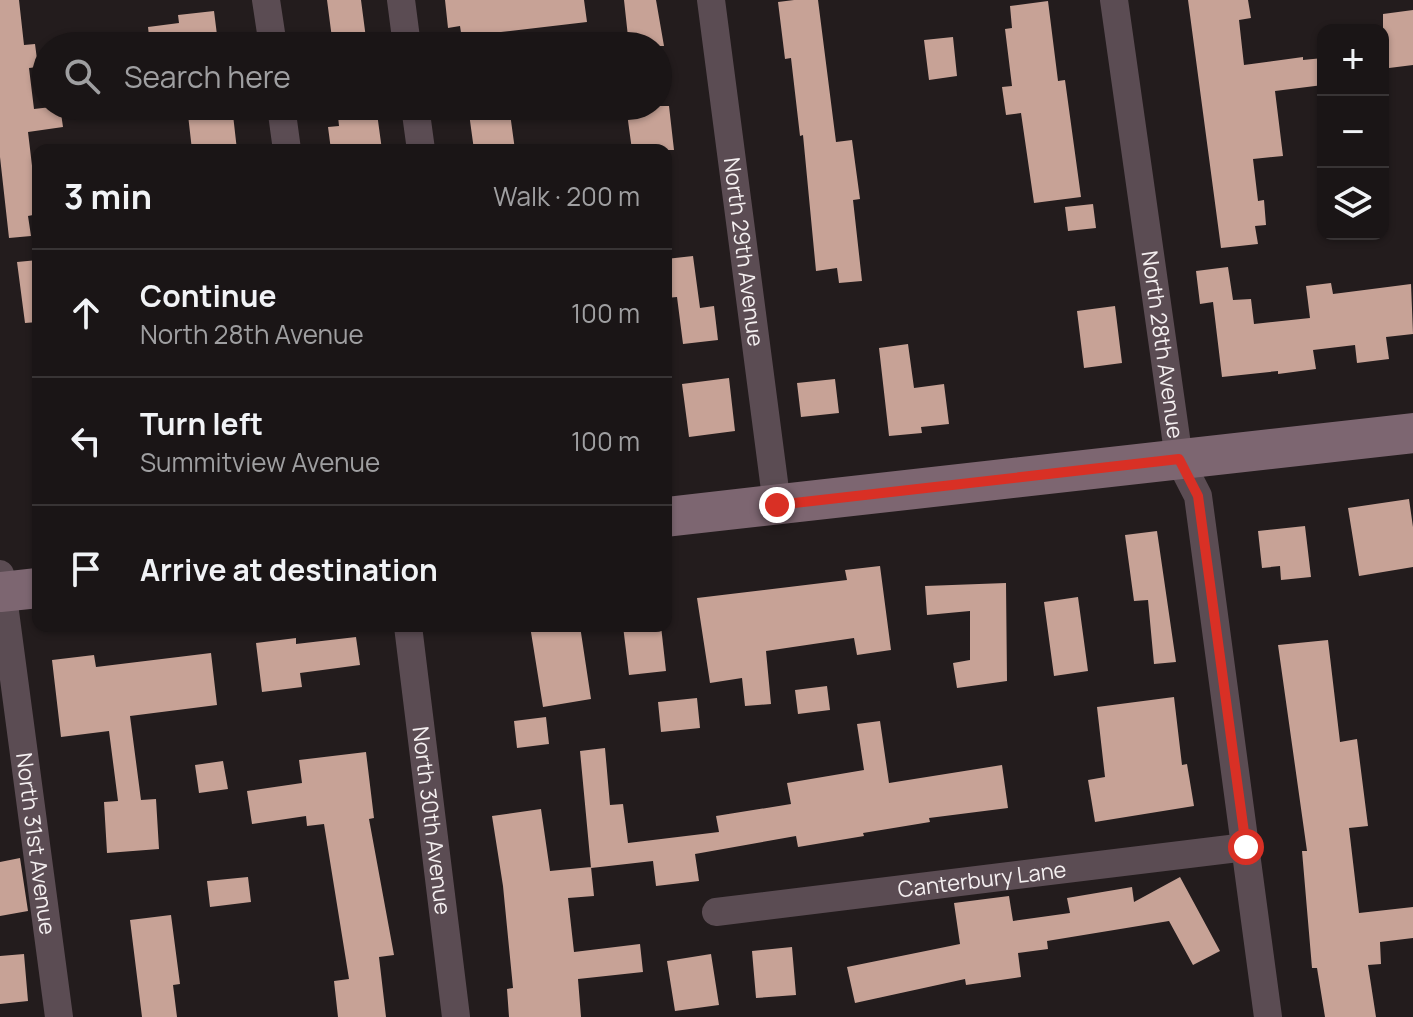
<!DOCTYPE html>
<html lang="en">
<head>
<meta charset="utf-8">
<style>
  body { margin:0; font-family:Manrope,sans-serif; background:#272223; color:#f1f3f6 }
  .controls { position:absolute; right:24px; top:24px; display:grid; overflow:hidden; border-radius:16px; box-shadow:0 2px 6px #0004 }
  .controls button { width:72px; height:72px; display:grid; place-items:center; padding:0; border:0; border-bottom:2px solid #383435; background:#1a1516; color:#f1f3f6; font:40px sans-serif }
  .stop { position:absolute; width:24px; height:24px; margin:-18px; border:6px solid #d93025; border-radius:50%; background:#fff }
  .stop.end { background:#d93025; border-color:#fff; box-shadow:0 2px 8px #0008 }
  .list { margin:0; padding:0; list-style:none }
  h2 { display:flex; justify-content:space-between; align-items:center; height:104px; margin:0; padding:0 32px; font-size:34px }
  h2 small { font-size:26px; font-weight:400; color:#9f9fa1 }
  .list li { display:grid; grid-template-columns:52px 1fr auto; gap:24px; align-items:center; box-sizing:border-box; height:128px; padding:0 32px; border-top:2px solid #383435 }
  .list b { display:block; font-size:30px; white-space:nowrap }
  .list p { margin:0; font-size:26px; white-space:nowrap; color:#9f9fa1 }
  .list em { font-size:26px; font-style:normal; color:#9f9fa1 }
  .icon { flex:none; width:44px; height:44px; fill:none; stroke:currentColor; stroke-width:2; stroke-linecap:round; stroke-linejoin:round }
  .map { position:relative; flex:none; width:1413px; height:1017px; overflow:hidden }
  .search { position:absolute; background:#1a1516; box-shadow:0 2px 6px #0004; left:32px; top:32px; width:640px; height:88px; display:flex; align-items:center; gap:20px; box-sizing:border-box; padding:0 28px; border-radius:44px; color:#9f9fa1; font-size:30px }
  .panel { position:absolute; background:#1a1516; box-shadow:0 2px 6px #0004; left:32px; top:144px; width:640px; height:488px; border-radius:16px }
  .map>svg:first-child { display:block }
  .building { fill:#c7a296 }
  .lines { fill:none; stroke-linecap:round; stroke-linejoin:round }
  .street { stroke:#5b4c53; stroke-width:28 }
  .secondary { stroke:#7d6671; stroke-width:40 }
  .route { stroke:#d93025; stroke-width:10 }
  .labels { text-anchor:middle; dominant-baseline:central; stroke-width:8; stroke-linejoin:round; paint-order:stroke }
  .street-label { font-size:22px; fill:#f4eff0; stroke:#191314 }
</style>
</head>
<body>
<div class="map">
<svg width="1413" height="1017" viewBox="0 0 1413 1017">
  <rect width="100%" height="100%" fill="#231c1d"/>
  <path class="building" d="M0,0H19L24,45L35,44L38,67L29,68L34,109L60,106L63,127L28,132L33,174H38V214L28,216L31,236L9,238L0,157Z
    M327,0H361L367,46H333Z
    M445,0H584L587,22L501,32L502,46H463L460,26L448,28Z
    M624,0H656L664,46H629Z
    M794,0H818L836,142L852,140L860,199L853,200L862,281L839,283L837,268L816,271L803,135L800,136L791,58L785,59L778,2Z
    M1188,0H1248L1251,18L1239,20L1244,65L1303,57V60L1323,58V85L1275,91L1283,156L1253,159L1258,201L1264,200L1266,225L1255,226L1258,244L1221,248Z
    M1048,1L1058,81L1065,80L1081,197L1034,203L1021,113L1006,115L1002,87L1012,86L1005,29L1012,28L1010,6Z
    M1413,10V65L1389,68L1383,36V14Z
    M214,11L218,43L150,46L148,27L179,23L178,15Z
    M953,37L957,76L929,80L924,40Z
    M187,106H232L237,150H192Z
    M337,106H376L382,150H331L328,127L339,126Z
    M468,106H509L515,150H474Z
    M626,106H669L674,150H632Z
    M1093,204L1096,228L1068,231L1065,207Z
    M693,256L700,308L714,306L718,340L683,344L677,297L666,298V259Z
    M38,260V322L25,323L17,262Z
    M1228,267L1233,300L1251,299L1254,324L1310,318L1306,286L1331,283L1333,294L1411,284L1413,334L1386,337L1389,359L1357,363L1355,345L1313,350L1316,369L1278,374V371L1222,377L1213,302L1200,304L1196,271Z
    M1115,306L1122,363L1084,368L1077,311Z
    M908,344L914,388L944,384L949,424L921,427L922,433L889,436L879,348Z
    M729,378L735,431L689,437L682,384Z
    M835,379L839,413L801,417L797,383Z
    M1409,499L1413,527V567L1359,576L1348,508Z
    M1305,526L1311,577L1281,580L1280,566L1262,568L1258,531Z
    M1157,531L1176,662L1154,664L1148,600L1134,601L1125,535Z
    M880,566L891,650L857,655L854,638L766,651L771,704L745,706L742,678L710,683L697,598L847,580L845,570Z
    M1006,583L1007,681L957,688L953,663L970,660V611L927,615L925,586Z
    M1078,597L1088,671L1054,676L1044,602Z
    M530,626H580L591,699L543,707Z
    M623,626H661L666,671L629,675Z
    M356,637L360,665L300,673L302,687L262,692L256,643L296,638V644Z
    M1328,640L1340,742L1357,739L1368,826L1349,828L1359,913L1413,907V938L1380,942L1381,964L1368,965L1376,1017H1325L1317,968H1312L1302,851H1307L1278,645Z
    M211,653L217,705L130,716L141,800L156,799L159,849L107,853L104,802L118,801L109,731L61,737L52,660L94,655L96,667Z
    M827,686L830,710L798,714L795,690Z
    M1174,697L1182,765L1187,764L1194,806L1095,822L1088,780L1105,777L1097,707Z
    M697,698L700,728L661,732L658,702Z
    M546,717L549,744L517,748L514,721Z
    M880,721L889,783L1002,765L1008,808L929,818L930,822L863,833L864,836L798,847L796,836L695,854L699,881L656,886L653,861L591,868L580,751L605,748L610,805L623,804L628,843L719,832L716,816L791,804L787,783L864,770L857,724Z
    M366,752L374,818L369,819L394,955L379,957L386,1017H338L334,981L349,979L324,824L307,826L306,816L252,824L247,791L302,783L299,760Z
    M223,761L228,789L199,793L195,765Z
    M541,809L550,871L591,867L594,896L568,898L574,952L640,944L643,972L578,979L581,1017H509L507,989L513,988L503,886L492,816Z
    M20,858L28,911L0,916V862Z
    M248,877L251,902L210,907L207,881Z
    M1180,877L1220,951L1193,965L1169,921L1047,941L1048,949L1018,953L1021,977L966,985L965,979L855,1003L847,967L960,944L954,903L1009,896L1013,921L1070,913L1067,898L1132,887L1134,902Z
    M171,915L180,984L173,985L177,1017H142L130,920Z
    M792,947L796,995L756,998L752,951Z
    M24,954L28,1001L0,1004V956Z
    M711,954L719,1005L675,1011L667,961Z"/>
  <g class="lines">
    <g class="street">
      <path d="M266,0L273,46"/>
      <path d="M401,0L407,46"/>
      <path id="s1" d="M711,0L777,505"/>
      <path id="s2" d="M1114,0L1179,459L1198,496L1268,1017"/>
      <path d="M281,106L287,150"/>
      <path d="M415,106L421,150"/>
      <path id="s3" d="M0,574L59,1017"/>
      <path id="s4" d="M408,626L456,1017"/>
      <path id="s5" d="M716,912L1246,847"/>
    </g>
    <path class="secondary" d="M666,517L1413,433
      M0,592L38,588"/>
  </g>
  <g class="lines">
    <path class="route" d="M777,505L1179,459L1198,496L1246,847"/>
  </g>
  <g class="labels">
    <g class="street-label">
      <text stroke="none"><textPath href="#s1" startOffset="254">North 29th Avenue</textPath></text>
      <text stroke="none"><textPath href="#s2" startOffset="348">North 28th Avenue</textPath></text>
      <text stroke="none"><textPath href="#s4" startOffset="196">North 30th Avenue</textPath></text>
      <text stroke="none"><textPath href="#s3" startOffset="272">North 31st Avenue</textPath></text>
      <text stroke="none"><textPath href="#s5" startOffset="268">Canterbury Lane</textPath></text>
    </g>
  </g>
</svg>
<div class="controls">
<button>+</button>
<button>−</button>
<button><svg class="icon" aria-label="layers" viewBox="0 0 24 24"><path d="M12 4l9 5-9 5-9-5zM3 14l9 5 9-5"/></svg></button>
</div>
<div class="stop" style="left:1246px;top:847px"></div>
<div class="stop end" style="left:777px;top:505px"></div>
<div class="search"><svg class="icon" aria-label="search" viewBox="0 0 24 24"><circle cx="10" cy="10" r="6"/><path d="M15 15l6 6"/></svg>Search here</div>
<section class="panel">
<h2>3 min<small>Walk · 200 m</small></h2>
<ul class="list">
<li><svg class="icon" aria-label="ahead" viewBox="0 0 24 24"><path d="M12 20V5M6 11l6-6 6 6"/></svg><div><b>Continue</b><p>North 28th Avenue</p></div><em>100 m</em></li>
<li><svg class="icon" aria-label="left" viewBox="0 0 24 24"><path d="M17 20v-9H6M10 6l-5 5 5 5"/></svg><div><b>Turn left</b><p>Summitview Avenue</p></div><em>100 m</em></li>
<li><svg class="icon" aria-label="arrive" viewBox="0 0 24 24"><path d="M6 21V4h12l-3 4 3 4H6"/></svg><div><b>Arrive at destination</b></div></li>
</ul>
</section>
</div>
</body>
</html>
